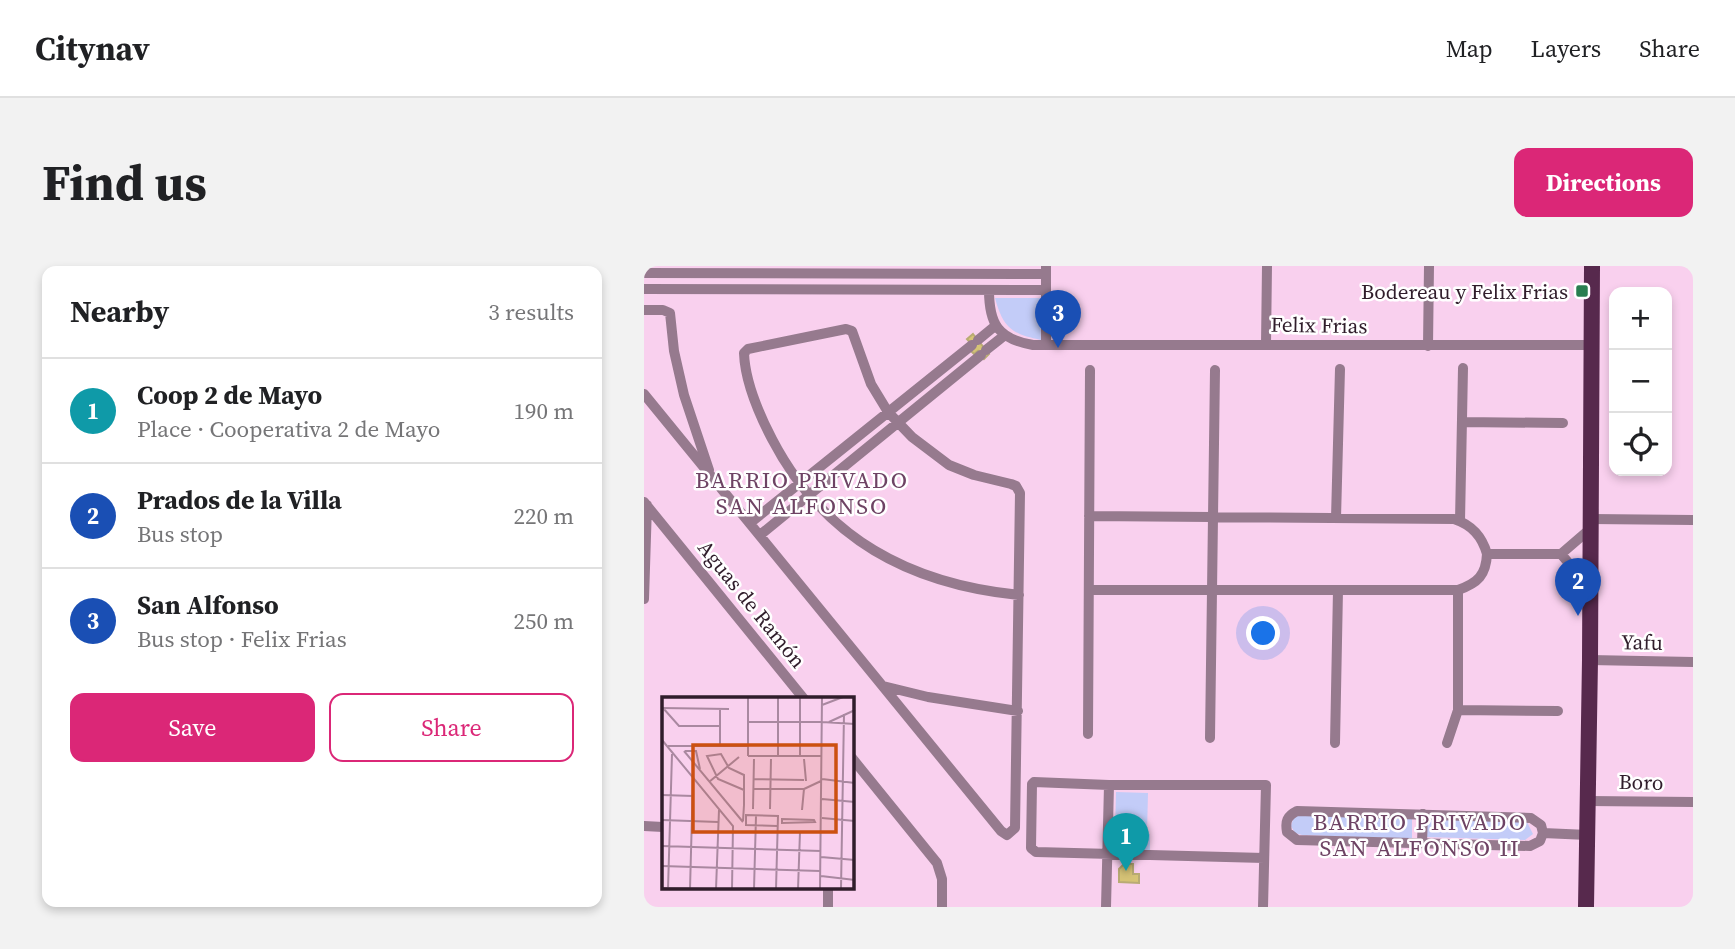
<!DOCTYPE html>
<html lang="en">
<head>
<meta charset="utf-8">
<style>
  body { margin:0; font-family:"Source Serif 4",serif; background:#f2f2f2; color:#202124 }
  .controls { position:absolute; right:21px; top:21px; display:grid; overflow:hidden; border-radius:14px; box-shadow:0 4px 10px #0003 }
  .controls button { width:63px; height:63px; display:grid; place-items:center; padding:0; border:0; border-bottom:2px solid #e0e0e0; background:#fff; color:#202124; font:35px sans-serif }
  .you { position:absolute; left:620px; top:368px; width:24px; height:24px; margin:-18px; border:5px solid #fff; border-radius:50%; background:#1a73e8; box-shadow:0 0 0 10px #1a73e833 }
  .badge { display:grid; place-items:center; width:46px; height:46px; border-radius:50%; background:#db2777; color:#fff; font-size:23px; font-weight:700 }
  .pin { position:absolute; translate:-50% -58px; filter:drop-shadow(0 2px 4px #0008) }
  .pin::after { content:''; position:absolute; top:37px; width:24px; height:21px; background:inherit; clip-path:polygon(0 0,100% 0,50% 100%) }
  .list { margin:0; padding:0; list-style:none }
  h2 { display:flex; justify-content:space-between; align-items:center; height:91px; margin:0; padding:0 28px; font-size:30px }
  h2 small { font-size:23px; font-weight:400; color:#757577 }
  .list li { display:grid; grid-template-columns:46px 1fr auto; gap:21px; align-items:center; box-sizing:border-box; height:105px; padding:0 28px; border-top:2px solid #e0e0e0 }
  .list b { display:block; font-size:26px; white-space:nowrap }
  .list p { margin:0; font-size:23px; white-space:nowrap; color:#757577 }
  .list em { font-size:23px; font-style:normal; color:#757577 }
  .actions { display:flex; gap:14px; padding:21px 28px }
  .actions a { flex:1; padding:16px 0; border:2px solid #db2777; border-radius:14px; text-align:center; font-size:24px; color:#db2777 }
  .actions .main { background:#db2777; color:#fff }
  .icon { flex:none; width:38px; height:38px; fill:none; stroke:currentColor; stroke-width:2; stroke-linecap:round; stroke-linejoin:round }
  .map { position:relative; flex:none; width:1049px; height:641px; overflow:hidden; border-radius:14px }
  header { display:flex; align-items:center; gap:42px; box-sizing:border-box; height:98px; padding:0 35px; background:#fff; border-bottom:2px solid #e0e0e0 }
  header strong { font-size:33px }
  nav { display:flex; gap:38px; margin-inline-start:auto; font-size:24px }
  .intro { display:flex; align-items:center; justify-content:space-between; box-sizing:border-box; height:168px; padding:0 42px }
  h1 { margin:0; font-size:49px }
  .button { padding:18px 32px; border-radius:14px; background:#db2777; color:#fff; font-size:24px; font-weight:700 }
  main { display:flex; gap:42px; padding:0 42px }
  aside { flex:1; background:#fff; border-radius:14px; box-shadow:0 4px 10px #0003 }
  .map>svg:first-child { display:block }
  .green { fill:#c3ccf8 }
  .building { fill:#d6c376; stroke:#b9ab74; stroke-width:2 }
  .lines { fill:none; stroke-linecap:round; stroke-linejoin:round }
  .minor { stroke:#967a8e; stroke-width:10 }
  .primary { stroke:#57294d; stroke-width:16 }
  .poi-dot { fill:#297e50; stroke:#fff; stroke-width:2.5 }
  .labels { text-anchor:middle; dominant-baseline:central; stroke-width:5; stroke-linejoin:round; paint-order:stroke }
  .poi-label { font-size:21px; fill:#301d2b; stroke:#fff; text-anchor:end }
  .street-label { font-size:21px; fill:#301d2b; stroke:#fff }
  .neighbourhood-label { font-size:23px; letter-spacing:2px; fill:#6e4364; stroke:#fff }
  .inset-road { fill:none; stroke:#a988a0; stroke-width:2 }
  .view { fill:#cc5011; fill-opacity:0.15; stroke:#cc5011; stroke-width:3.5 }
  .inset-edge { fill:none; stroke:#301d2b; stroke-width:3.5 }
</style>
</head>
<body>
<header>
<strong>Citynav</strong>
<nav><a>Map</a><a>Layers</a><a>Share</a></nav>
</header>
<div class="intro"><h1>Find us</h1><a class="button">Directions</a></div>
<main>
<aside>
<h2>Nearby<small>3 results</small></h2>
<ul class="list">
<li><span class="badge" style="background:#0f9aa8">1</span><div><b>Coop 2 de Mayo</b><p>Place · Cooperativa 2 de Mayo</p></div><em>190 m</em></li>
<li><span class="badge" style="background:#1a4fb4">2</span><div><b>Prados de la Villa</b><p>Bus stop</p></div><em>220 m</em></li>
<li><span class="badge" style="background:#1a4fb4">3</span><div><b>San Alfonso</b><p>Bus stop · Felix Frias</p></div><em>250 m</em></li>
</ul>
<div class="actions"><a class="main">Save</a><a>Share</a></div>
</aside>
<div class="map">
<svg width="1049" height="641" viewBox="0 0 1049 641">
  <rect width="100%" height="100%" fill="#f9d0ee"/>
  <path class="green" d="M351,32H396L397,74C367,68 359,61 351,32Z
    M472,526L504,527L503,567L506,568V584H477L468,579L467,567H471Z
    M650,550H768V573L658,569L651,567L647,560Z
    M783,551L883,556L889,568L881,574L782,571Z"/>
  <path class="building" d="M329,68L345,88L340,93L334,85L330,88L326,84L330,81L323,73Z
    M480,598H489V608H495V617L475,616V603Z"/>
  <g class="lines">
    <path class="minor" d="M0,7L402,8
      M0,23L402,24
      M345,24C345,58 354,73 389,79H948
      M0,44H19L26,47L30,85L40,129L65,204
      M334,74L351,60
      M622,78L623,0
      M402,79V0
      M784,80L785,0
      M342,84L361,69
      M0,128L357,565L363,569L371,562L376,227L372,220L367,218L330,209L305,199L268,171L244,146L227,118L208,65L202,63L104,83L100,87C101,117 115,148 128,173C180,273 266,318 375,329
      M818,156L919,157
      M0,236L160,433
      M445,250L810,253C828,259 838,270 843,288
      M692,252L696,103
      M947,253L1049,254
      M816,255L819,102
      M106,257L328,79
      M116,269L337,89
      M917,288L945,321
      M445,324H814
      M0,333L3,239
      M946,394L1049,396
      M239,420L284,431L374,445
      M814,444L914,445
      M444,468L446,104
      M566,472L571,104
      M691,477L694,324
      M803,477L814,444V324C834,317 842,309 843,288H917L946,263
      M208,492L293,597L298,613V641
      M944,535L1049,536
      M653,545L887,552L897,559L899,567L896,575L886,580L653,574L643,566C641,555 643,550 653,545Z
      M0,560L19,561
      M899,567L944,569
      M778,577L779,548
      M184,641V622
      M462,641L465,519
      M619,641L622,519H465L390,516L388,518L387,582L392,586L620,592"/>
    <path class="primary" d="M942,641L946,394L948,0"/>
  </g>
  <rect class="poi-dot" x="931" y="18" width="14" height="14" rx="3.5"/>
  <g class="labels">
    <g class="poi-label">
      <text x="924" y="25">Bodereau y Felix Frias</text>
    </g>
    <g class="street-label">
      <text transform="translate(675 59) rotate(1)">Felix Frias</text>
      <text transform="translate(108 338) rotate(51)">Aguas de Ramón</text>
      <text transform="translate(998 376) rotate(1)">Yafu</text>
      <text transform="translate(997 516) rotate(1)">Boro</text>
    </g>
    <g class="neighbourhood-label">
      <text x="158" y="214">BARRIO PRIVADO<tspan x="158" dy="26">SAN ALFONSO</tspan></text>
      <text x="776" y="556">BARRIO PRIVADO<tspan x="776" dy="26">SAN ALFONSO II</tspan></text>
    </g>
  </g>
  <g transform="translate(18 431)">
    <rect width="192" height="192" fill="#f9d0ee"/>
    <path class="inset-road" d="M160,8L181,0M0,11L67,12M1,11L17,29H58M86,25H159M160,25L193,27M167,25L193,13M0,43L71,129L70,192M6,49H86M58,49V11M22,54L81,125M23,54H34L38,72M116,58V0M86,59H160M86,59V0M138,59V0M142,62L144,84M91,82L142,83M160,82L193,86M47,85L77,60M91,92H142M0,98L31,99M160,102L193,105M91,112L92,62M108,112L109,62M140,113L142,92L159,84M160,121L193,124M120,122L152,123L153,125L120,126ZM0,123L56,125M81,124L82,108V78L67,71L59,57L45,59L56,82L82,93M0,149L159,154M159,160L193,163M0,169L158,174M159,179L193,183M0,191L44,192M6,192L10,57M28,192L31,81M54,192L57,113M92,192L94,119M114,192L116,119L84,118V128L115,129M136,192L138,135M158,192L160,0M179,192L182,17"/>
    <path class="view" d="M31,48H174V135H31Z"/>
    <rect width="192" height="192" class="inset-edge"/>
  </g>
</svg>
<div class="controls">
<button>+</button>
<button>−</button>
<button><svg class="icon" aria-label="locate" viewBox="0 0 24 24"><circle cx="12" cy="12" r="6"/><path d="M12 2v4M12 18v4M2 12h4M18 12h4"/></svg></button>
</div>
<div class="you"></div>
<div class="pin badge" style="left:482px;top:605px;background:#0f9aa8">1</div>
<div class="pin badge" style="left:934px;top:350px;background:#1a4fb4">2</div>
<div class="pin badge" style="left:414px;top:82px;background:#1a4fb4">3</div>
</div>
</main>
</body>
</html>
